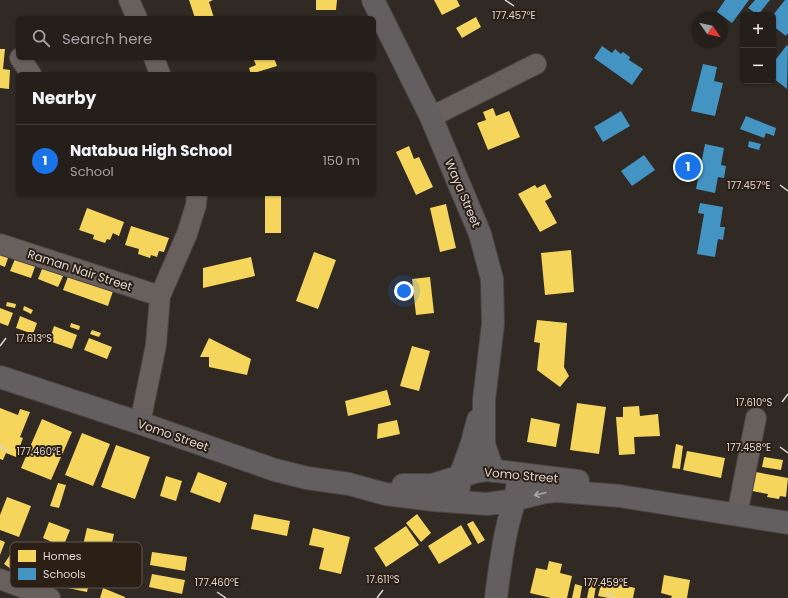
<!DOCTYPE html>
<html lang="en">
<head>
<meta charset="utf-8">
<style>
  body { margin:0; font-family:Poppins,sans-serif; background:#302c28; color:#f1f3f6 }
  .controls { position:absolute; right:12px; top:12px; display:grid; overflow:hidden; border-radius:6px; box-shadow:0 1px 3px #0004 }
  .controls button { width:36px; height:36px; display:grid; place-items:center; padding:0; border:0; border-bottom:1px solid #413d3a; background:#241f1b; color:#f1f3f6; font:20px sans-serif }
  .compass { position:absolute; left:692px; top:12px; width:36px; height:36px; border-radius:50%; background:#241f1b; box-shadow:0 1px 3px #0004; rotate:124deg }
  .you { position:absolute; left:404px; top:291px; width:14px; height:14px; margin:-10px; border:3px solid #fff; border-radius:50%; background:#1a73e8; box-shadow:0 0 0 6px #1a73e833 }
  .badge { display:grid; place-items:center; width:26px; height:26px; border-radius:50%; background:#1a73e8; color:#fff; font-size:13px; font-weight:700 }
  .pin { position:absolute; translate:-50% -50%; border:2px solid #fff; box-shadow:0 1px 4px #0006 }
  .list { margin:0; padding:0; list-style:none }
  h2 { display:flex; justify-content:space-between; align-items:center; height:52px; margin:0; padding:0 16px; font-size:17px }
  h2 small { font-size:13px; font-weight:400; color:#a3a2a3 }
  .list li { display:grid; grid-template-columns:26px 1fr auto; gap:12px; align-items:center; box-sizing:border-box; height:72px; padding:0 16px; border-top:1px solid #413d3a }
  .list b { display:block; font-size:15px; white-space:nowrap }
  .list p { margin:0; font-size:13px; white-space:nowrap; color:#a3a2a3 }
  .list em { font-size:13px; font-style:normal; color:#a3a2a3 }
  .icon { flex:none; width:22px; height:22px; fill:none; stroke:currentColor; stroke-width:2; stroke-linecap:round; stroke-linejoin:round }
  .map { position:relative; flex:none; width:788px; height:598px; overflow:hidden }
  .search { position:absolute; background:#241f1b; box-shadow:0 1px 3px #0004; left:16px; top:16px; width:360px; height:44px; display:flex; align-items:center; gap:10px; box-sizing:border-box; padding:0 14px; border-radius:6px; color:#a3a2a3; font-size:15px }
  .panel { position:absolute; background:#241f1b; box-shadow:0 1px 3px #0004; left:16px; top:72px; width:360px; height:124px; border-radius:6px }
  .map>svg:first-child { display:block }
  .homes { fill:#f6d55c }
  .schools { fill:#4393c3 }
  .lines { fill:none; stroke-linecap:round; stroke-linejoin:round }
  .minor-casing { stroke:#4b4540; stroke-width:22 }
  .major-casing { stroke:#4b4540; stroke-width:24 }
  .minor { stroke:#67605c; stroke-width:20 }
  .major { stroke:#635f60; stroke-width:22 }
  .oneway { stroke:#ada6a3 }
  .ticks { fill:none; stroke:#ded6d0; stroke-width:1.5 }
  .labels { text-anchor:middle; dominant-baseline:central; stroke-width:4; stroke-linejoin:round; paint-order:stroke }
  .street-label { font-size:12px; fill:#ded6d0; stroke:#2b1f16 }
  .key { fill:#2b1f16; stroke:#61564e; stroke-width:1 }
  .key-label { font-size:11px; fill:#ded6d0 }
  .ticks-label { font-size:10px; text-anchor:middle; fill:#ded6d0; stroke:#2b1f16; stroke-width:4; stroke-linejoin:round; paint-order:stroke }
</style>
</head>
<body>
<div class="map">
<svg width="788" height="598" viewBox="0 0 788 598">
  <rect width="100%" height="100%" fill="#302924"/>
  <path class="homes" d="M189,0H213L209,2L214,18H195Z
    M316,0H337L336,10H316Z
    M434,0H457L460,6L442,15Z
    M476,17L481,27L462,38L456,28Z
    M0,49H5L3,69L10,70L9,89L0,88Z
    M253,58H274L277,66L251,74L249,68L256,65Z
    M493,108L496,116L509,111L520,137L488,150L477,123L486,120L483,112Z
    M409,146L414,159L419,157L433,187L416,195L396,152Z
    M545,184L552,197L545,201L557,223L540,232L518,194L535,185L537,188Z
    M265,194H281V233H265Z
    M446,204L456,248L440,252L430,208Z
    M87,208L124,222L119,236L113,233L110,240L107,239L105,243L93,239L94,235L79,230Z
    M131,226L169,238L164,252L159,251L157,257L151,255L150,258L138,254L139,249L125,245Z
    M0,249L10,252L5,267L0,265Z
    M571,250L574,292L545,295L541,253Z
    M314,252L336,260L318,309L296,301Z
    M17,254L37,261L31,278L10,271Z
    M251,257L255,276L203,288V268Z
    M44,264L65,272L58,287L38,279Z
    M69,274L113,291L108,306L63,290Z
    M430,277L434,313L416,315L412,279Z
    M7,302L16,304L15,308L6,306Z
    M24,306L33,310L31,314L23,310Z
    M0,308L13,313L8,326L0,323Z
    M20,316L37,323L33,334L16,328Z
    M537,320L567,323L564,367L569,376L560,387L537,370L540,343L534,342Z
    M71,323L80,326L79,330L70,327Z
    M54,326L77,335L72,349L49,341Z
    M92,330L101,333L99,337L90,334Z
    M89,338L112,347L107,359L84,350Z
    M209,338L251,359L247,375L209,367V357H200Z
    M412,346L430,351L419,391L400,386Z
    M387,390L391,405L348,416L345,401Z
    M577,403L606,407L599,454L570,450Z
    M639,406L640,416L658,414L660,436L634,437L635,454L619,455L616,417H623V407Z
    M0,408L18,415L20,409L30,412L20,437L23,438L16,457L6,453L3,460L0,459Z
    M531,418L560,424L556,447L527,442Z
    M42,419L72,432L51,480L21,468Z
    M397,420L400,434L377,439L378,424Z
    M82,433L110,444L93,486L65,475Z
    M676,444L683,446L680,469L672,468Z
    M116,445L150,457L135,499L101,487Z
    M687,451L725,458L721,478L683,470Z
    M764,457L783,460L781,470L762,467Z
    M198,472L227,483L220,503L190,492Z
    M756,472L788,478L786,497L780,496L779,499L767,497L768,494L752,491Z
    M166,476L182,481L176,501L160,496Z
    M58,483L66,485L59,508L50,506Z
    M7,497L31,506L19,537L0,530V515Z
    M254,514L290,521L287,536L251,529Z
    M417,514L431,533L421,542L406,523Z
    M473,521L485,540L478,544L467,524Z
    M49,522L70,530L63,547L43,538Z
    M461,525L472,544L439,564L428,546Z
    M406,526L419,545L386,567L374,548Z
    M87,528L114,534L108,560L81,554Z
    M313,528L350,537L341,574L319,569L324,548L309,545Z
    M0,540L5,542L0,555Z
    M18,543L25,548L11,569L4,564Z
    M152,552L187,557L185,571L150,565Z
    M549,561L562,564L560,573L572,576L567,598H551L530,593L536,568L547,570Z
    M66,572L90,578L87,592L63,587Z
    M152,574L185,580L182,594L149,587Z
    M664,575L690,580L687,598H671L672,596L661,593Z
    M591,578L597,579L594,598H587Z
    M602,580L635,588L633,598H608L598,596Z
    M575,584L582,586L580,598H572Z
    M103,588L125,597V598H100Z"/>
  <path class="schools" d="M725,0H749L732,23L717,12Z
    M755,0H770L758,15L748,8Z
    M785,0H788V33L786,36L773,26V15Z
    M787,45L788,46L787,89L773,78V63Z
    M602,46L612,53L615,49L621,54L623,52L630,57L629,60L643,69L632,85L594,58Z
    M703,64L717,67L714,81L723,83L715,116L691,111Z
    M621,111L630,126L603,142L594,127Z
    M746,116L776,128L774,136L766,133L764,138L740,129Z
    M749,141L761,144L759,150L748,147Z
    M705,144L724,148L721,165L726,166L724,178L718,177L715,193L696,189Z
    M644,155L655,170L632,186L621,171Z
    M700,203L723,207L720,227H725L723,240L718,239L715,257L697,254L704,214L698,213Z"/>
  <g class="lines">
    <g class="minor-casing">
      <path id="minor" d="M129,0L137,18
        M20,58L31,74
        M154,58L160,74
        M431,117L536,64
        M0,244L160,296
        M140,423L156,345L160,296L187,234L196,205L197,194
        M737,515L756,418
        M0,579L50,598"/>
    </g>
    <g class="major-casing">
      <path id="major" d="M373,0L431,117L480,234L492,279L493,324L484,400V444L493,471
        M0,377L140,423L275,470L307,478L349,484L385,494L433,500L487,504L509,501L545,492L558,491L620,496L788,523
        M403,485H432L475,472L488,470L578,481
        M459,487L460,476L471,446L478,420
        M496,598C499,573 502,548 508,524C511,511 516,500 517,487"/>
    </g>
    <use href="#minor" class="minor"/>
    <use href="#major" class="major"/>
  </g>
  <defs><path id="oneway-shaft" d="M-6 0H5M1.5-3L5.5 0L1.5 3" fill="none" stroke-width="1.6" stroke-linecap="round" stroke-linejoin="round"/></defs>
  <use class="oneway" href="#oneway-shaft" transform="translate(540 494) rotate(166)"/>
  <path class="ticks" d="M505,0L514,6M780,185L788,191M0,346L6,338M782,402L788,394M0,446L8,451M780,447L788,453M217,592L226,598M606,592L614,598M377,598L383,590"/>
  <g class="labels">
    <g class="street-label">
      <text transform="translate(463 193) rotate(67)">Waya Street</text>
      <text transform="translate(80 270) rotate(18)">Raman Nair Street</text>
      <text transform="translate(173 435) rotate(19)">Vomo Street</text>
      <text transform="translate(521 475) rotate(5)">Vomo Street</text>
    </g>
  </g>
  <rect x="10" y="542" width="132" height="46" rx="6" class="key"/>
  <rect x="18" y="550" width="18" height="12" fill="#f6d55c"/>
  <rect x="18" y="568" width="18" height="12" fill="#4393c3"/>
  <g class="key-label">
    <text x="43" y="560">Homes</text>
    <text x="43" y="578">Schools</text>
  </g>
  <g class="ticks-label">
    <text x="514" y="19">177.457°E</text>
    <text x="749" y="189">177.457°E</text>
    <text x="34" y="342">17.613°S</text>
    <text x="754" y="406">17.610°S</text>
    <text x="749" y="451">177.458°E</text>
    <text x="39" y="455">177.460°E</text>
    <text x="383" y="583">17.611°S</text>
    <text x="217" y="586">177.460°E</text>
    <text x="606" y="586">177.459°E</text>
  </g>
</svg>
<div class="controls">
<button>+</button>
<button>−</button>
</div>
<svg class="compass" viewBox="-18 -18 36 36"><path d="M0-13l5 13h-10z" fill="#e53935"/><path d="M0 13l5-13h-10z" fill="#a3a2a3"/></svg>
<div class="you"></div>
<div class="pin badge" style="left:688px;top:167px">1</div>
<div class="search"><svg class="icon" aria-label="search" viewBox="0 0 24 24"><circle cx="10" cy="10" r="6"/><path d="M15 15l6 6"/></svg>Search here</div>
<section class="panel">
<h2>Nearby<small></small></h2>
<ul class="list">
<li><span class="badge">1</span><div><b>Natabua High School</b><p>School</p></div><em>150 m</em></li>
</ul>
</section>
</div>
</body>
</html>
